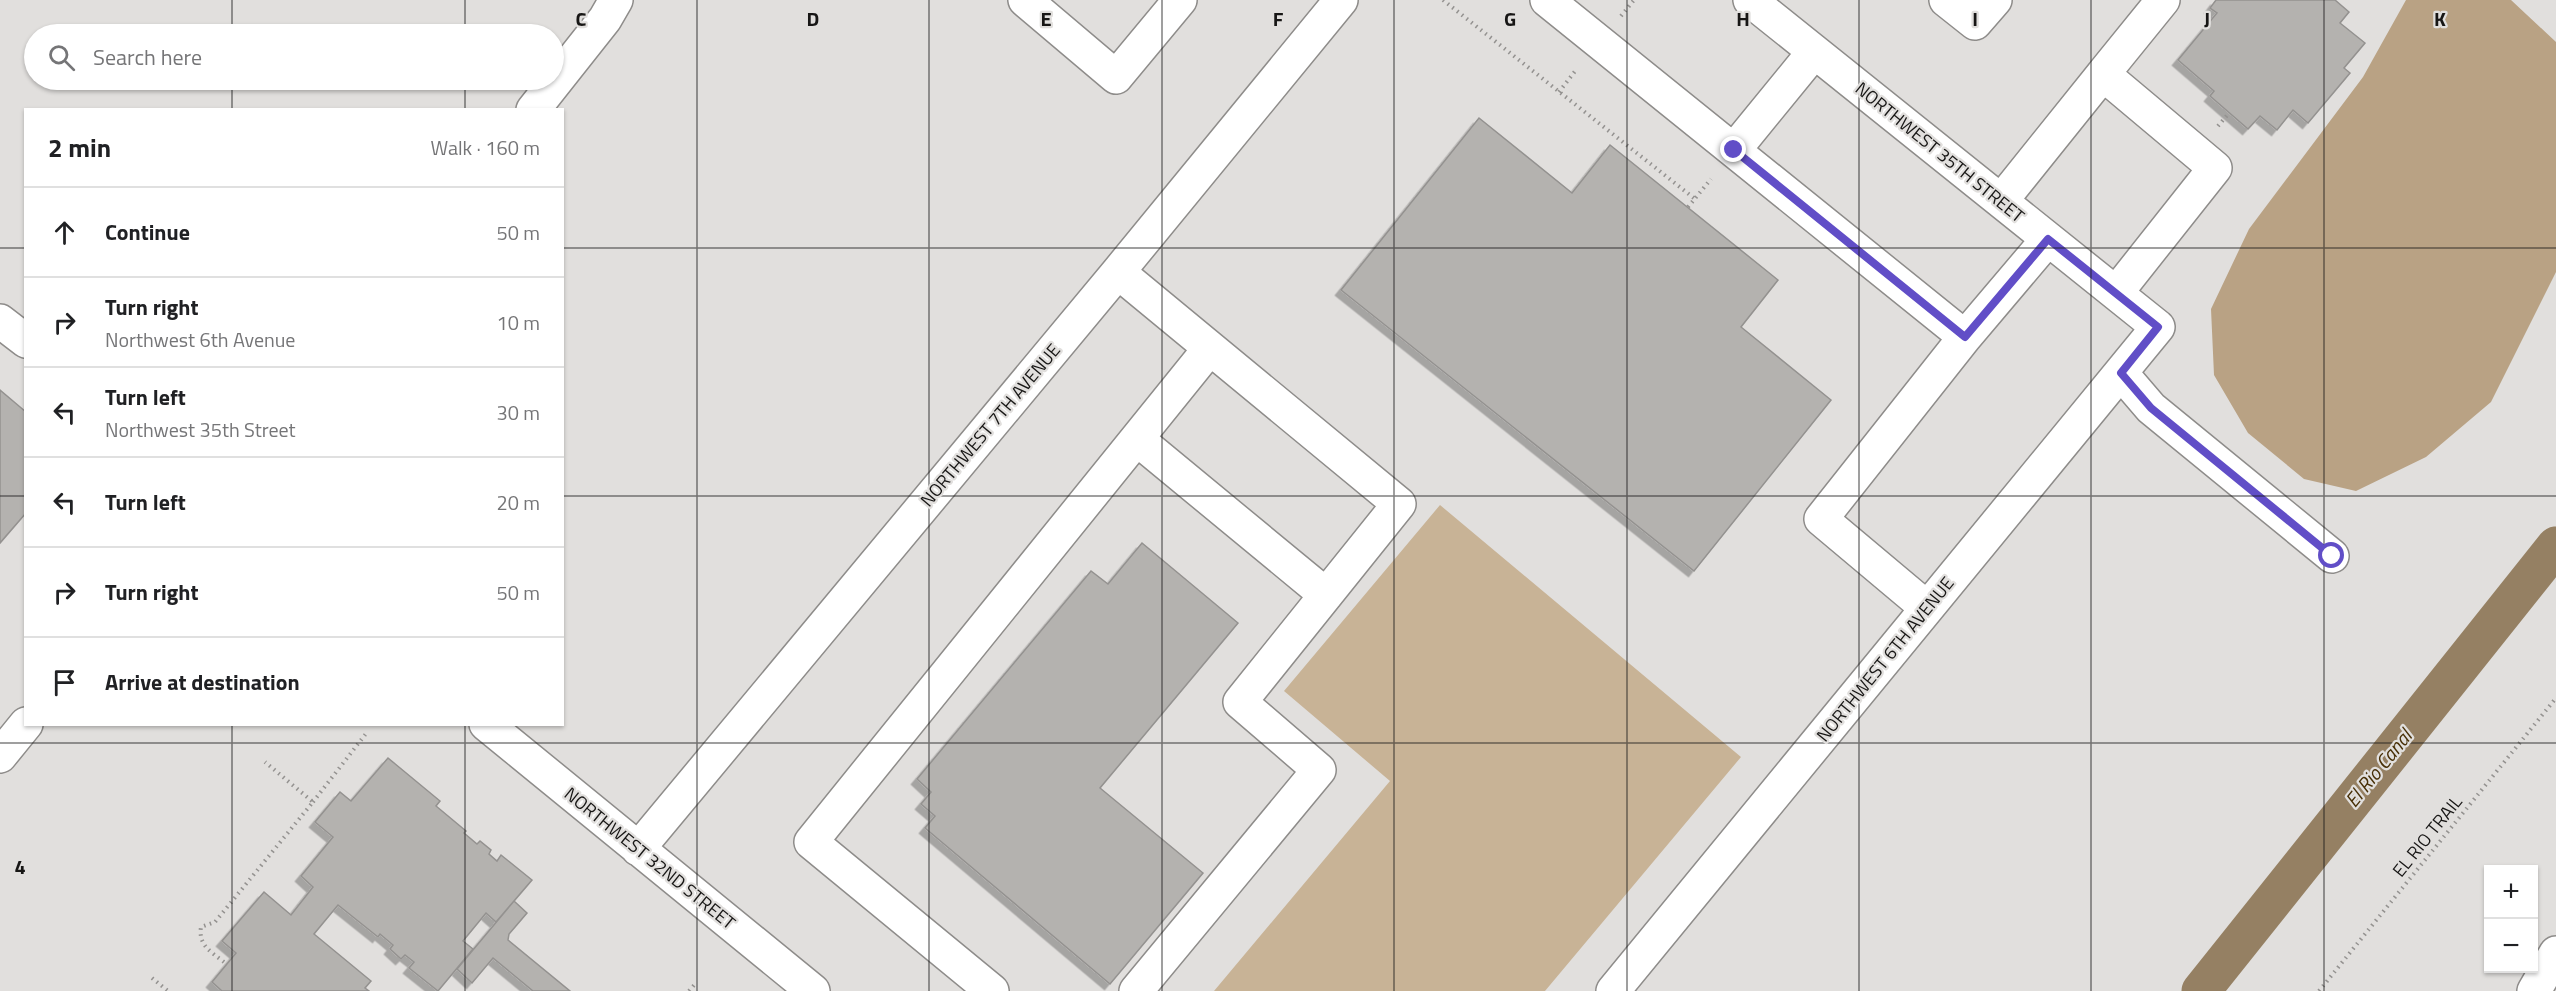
<!DOCTYPE html>
<html lang="en">
<head>
<meta charset="utf-8">
<style>
  body { margin:0; font-family:"Titillium Web",sans-serif; background:#f6f6f6; color:#202124 }
  .controls { position:absolute; right:18px; bottom:18px; display:grid; overflow:hidden; border-radius:0px; box-shadow:0 2px 4px #0004 }
  .controls button { width:54px; height:54px; display:grid; place-items:center; padding:0; border:0; border-bottom:2px solid #e0e0e0; background:#fff; color:#202124; font:30px sans-serif }
  .stop { position:absolute; width:18px; height:18px; margin:-14px; border:4px solid #614ec7; border-radius:50%; background:#fff }
  .stop.end { background:#614ec7; border-color:#fff; box-shadow:0 2px 6px #0008 }
  .list { margin:0; padding:0; list-style:none }
  h2 { display:flex; justify-content:space-between; align-items:center; height:78px; margin:0; padding:0 24px; font-size:26px }
  h2 small { font-size:20px; font-weight:400; color:#757577 }
  .list li { display:grid; grid-template-columns:39px 1fr auto; gap:18px; align-items:center; box-sizing:border-box; height:90px; padding:0 24px; border-top:2px solid #e0e0e0 }
  .list b { display:block; font-size:22px; white-space:nowrap }
  .list p { margin:0; font-size:20px; white-space:nowrap; color:#757577 }
  .list em { font-size:20px; font-style:normal; color:#757577 }
  .icon { flex:none; width:33px; height:33px; fill:none; stroke:currentColor; stroke-width:2; stroke-linecap:round; stroke-linejoin:round }
  .map { position:relative; flex:none; width:2556px; height:991px; overflow:hidden }
  .search { position:absolute; background:#fff; box-shadow:0 2px 4px #0004; left:24px; top:24px; width:540px; height:66px; display:flex; align-items:center; gap:15px; box-sizing:border-box; padding:0 21px; border-radius:33px; color:#757577; font-size:22px }
  .panel { position:absolute; background:#fff; box-shadow:0 2px 4px #0004; left:24px; top:108px; width:540px; height:618px; border-radius:0px }
  .map>svg:first-child { display:block }
  .green { fill:#c8b396 }
  .forest { fill:#b9a284 }
  .lines { fill:none; stroke-linecap:round; stroke-linejoin:round }
  .canal { stroke:#958063; stroke-width:39 }
  .building { fill:#b4b2af; stroke:#949290; stroke-width:1.5; filter:url(#shadow) }
  .minor-casing { stroke:#8e8c8a; stroke-width:36 }
  .path { stroke:#949290; stroke-width:4; stroke-dasharray:1.5 4.5; stroke-linecap:butt }
  .minor { stroke:#fff; stroke-width:33 }
  .route { stroke:#614ec7; stroke-width:8 }
  .grid { fill:none; stroke:#171615; stroke-width:1.5; stroke-opacity:0.55 }
  .labels { text-anchor:middle; dominant-baseline:central; stroke-width:4.5; stroke-linejoin:round; paint-order:stroke }
  .street-label { font-size:18px; fill:#171615; stroke:#e1dfdd }
  .water-label { font-size:20px; font-style:italic; fill:#483007; stroke:#e1dfdd }
  .grid-label { font-size:20px; text-anchor:middle; font-weight:bold; fill:#171615; stroke:#e1dfdd; stroke-width:4.5; stroke-linejoin:round; paint-order:stroke }
</style>
</head>
<body>
<div class="map">
<svg width="2556" height="991" viewBox="0 0 2556 991">
  <defs>
    <filter id="shadow"><feDropShadow dx="-5.5" dy="5.5" stdDeviation="0" flood-color="#0004"/></filter>
  </defs>
  <rect width="100%" height="100%" fill="#e1dfdd"/>
  <path class="green" d="M1440,505L1741,757L1545,991H1214L1390,781L1284,691Z"/>
  <path class="forest" d="M2406,0H2511L2556,42V272L2491,402L2426,457L2356,491L2304,479L2248,433L2214,375L2211,309L2249,229L2363,77Z"/>
  <g class="lines">
    <path class="canal" d="M2201,991L2556,546"/>
  </g>
  <path class="building" d="M2216,0H2335L2349,12L2340,23L2365,43L2344,68L2350,73L2308,123L2293,110L2277,130L2260,116L2248,129L2210,96L2214,91L2178,60L2217,13L2210,8Z
    M1479,118L1572,193L1610,145L1778,280L1741,327L1831,400L1694,571L1341,290Z
    M0,390L26,412V513L0,543Z
    M1142,543L1238,623L1100,788L1203,873L1110,984L925,828L935,816L921,804L931,792L917,779L1091,571L1108,584Z
    M388,758L440,801L436,806L466,831L464,833L477,844L480,841L491,850L489,854L497,861L501,855L532,880L496,922L486,913L463,941L473,949L438,991L409,968L414,962L405,955L401,959L390,949L393,945L380,934L378,937L338,905L314,934L371,981L365,988L369,991H222L212,982L236,953L222,941L264,892L291,915L313,887L301,876L333,837L315,822L340,792L351,801Z
    M514,901L527,913L509,934L508,940L570,991H533L493,958L472,983L457,969Z"/>
  <g class="lines">
    <g class="minor-casing">
      <path id="minor" d="M1025,0L1116,77L1180,0
        M1547,0L1965,337L1821,519L1927,608
        M1946,0L1975,23L1995,0
        M2103,74L2163,0
        M533,110L605,19L616,0
        M1734,150L1814,52
        M2001,201L2103,74L2215,168L2116,293
        M1118,272L1399,504L1240,702L1319,770L1136,991
        M0,321L26,341
        M1965,337L2048,239
        M2121,373L2151,408L2332,556
        M1137,439L1326,595
        M486,724L813,991
        M0,756L26,724
        M638,849L1118,272L1341,0
        M992,991L811,842L1210,348
        M1613,991L2158,327L1750,0
        M2534,991L2556,953"/>
    </g>
    <path class="path" d="M1443,0L1695,199
      M1621,16L1634,0
      M1559,92L1576,70
      M2218,126L2229,113
      M1688,207L1711,179
      M313,802L368,731
      M224,962C211,952 198,945 201,927L215,922L313,802L265,762
      M152,978L168,991
      M689,991L695,984
      M2319,991L2556,698"/>
    <use href="#minor" class="minor"/>
  </g>
  <g class="lines">
    <path class="route" d="M1734,150L1965,337L2048,239L2158,327L2121,373L2151,408L2332,556"/>
  </g>
  <path class="grid" d="M232,0V34M465,0V34M697,0V991M929,0V991M1162,0V991M1394,0V991M1627,0V991M1859,0V991M2091,0V991M2324,0V991M232,80V110M465,80V110M0,248H26M562,248H2556M0,496H26M562,496H2556M232,724V991M465,724V991M0,743H2556"/>
  <g class="labels">
    <g class="street-label">
      <text transform="translate(1940 152) rotate(39)">NORTHWEST 35TH STREET</text>
      <text transform="translate(990 425) rotate(-50)">NORTHWEST 7TH AVENUE</text>
      <text transform="translate(1885 659) rotate(-51)">NORTHWEST 6TH AVENUE</text>
      <text transform="translate(2427 836) rotate(-51)">EL RIO TRAIL</text>
      <text transform="translate(650 858) rotate(39)">NORTHWEST 32ND STREET</text>
    </g>
    <g class="water-label">
      <text transform="translate(2378 768) rotate(-51)">El Rio Canal</text>
    </g>
  </g>
  <g class="grid-label">
    <text x="581" y="26">C</text>
    <text x="813" y="26">D</text>
    <text x="1046" y="26">E</text>
    <text x="1278" y="26">F</text>
    <text x="1510" y="26">G</text>
    <text x="1743" y="26">H</text>
    <text x="1975" y="26">I</text>
    <text x="2207" y="26">J</text>
    <text x="2440" y="26">K</text>
    <text x="20" y="874">4</text>
  </g>
</svg>
<div class="controls">
<button>+</button>
<button>−</button>
</div>
<div class="stop" style="left:2332px;top:556px"></div>
<div class="stop end" style="left:1734px;top:150px"></div>
<div class="search"><svg class="icon" aria-label="search" viewBox="0 0 24 24"><circle cx="10" cy="10" r="6"/><path d="M15 15l6 6"/></svg>Search here</div>
<section class="panel">
<h2>2 min<small>Walk · 160 m</small></h2>
<ul class="list">
<li><svg class="icon" aria-label="ahead" viewBox="0 0 24 24"><path d="M12 20V5M6 11l6-6 6 6"/></svg><div><b>Continue</b></div><em>50 m</em></li>
<li><svg class="icon" aria-label="right" viewBox="0 0 24 24"><path d="M7 20v-9h11M14 6l5 5-5 5"/></svg><div><b>Turn right</b><p>Northwest 6th Avenue</p></div><em>10 m</em></li>
<li><svg class="icon" aria-label="left" viewBox="0 0 24 24"><path d="M17 20v-9H6M10 6l-5 5 5 5"/></svg><div><b>Turn left</b><p>Northwest 35th Street</p></div><em>30 m</em></li>
<li><svg class="icon" aria-label="left" viewBox="0 0 24 24"><path d="M17 20v-9H6M10 6l-5 5 5 5"/></svg><div><b>Turn left</b></div><em>20 m</em></li>
<li><svg class="icon" aria-label="right" viewBox="0 0 24 24"><path d="M7 20v-9h11M14 6l5 5-5 5"/></svg><div><b>Turn right</b></div><em>50 m</em></li>
<li><svg class="icon" aria-label="arrive" viewBox="0 0 24 24"><path d="M6 21V4h12l-3 4 3 4H6"/></svg><div><b>Arrive at destination</b></div></li>
</ul>
</section>
</div>
</body>
</html>
